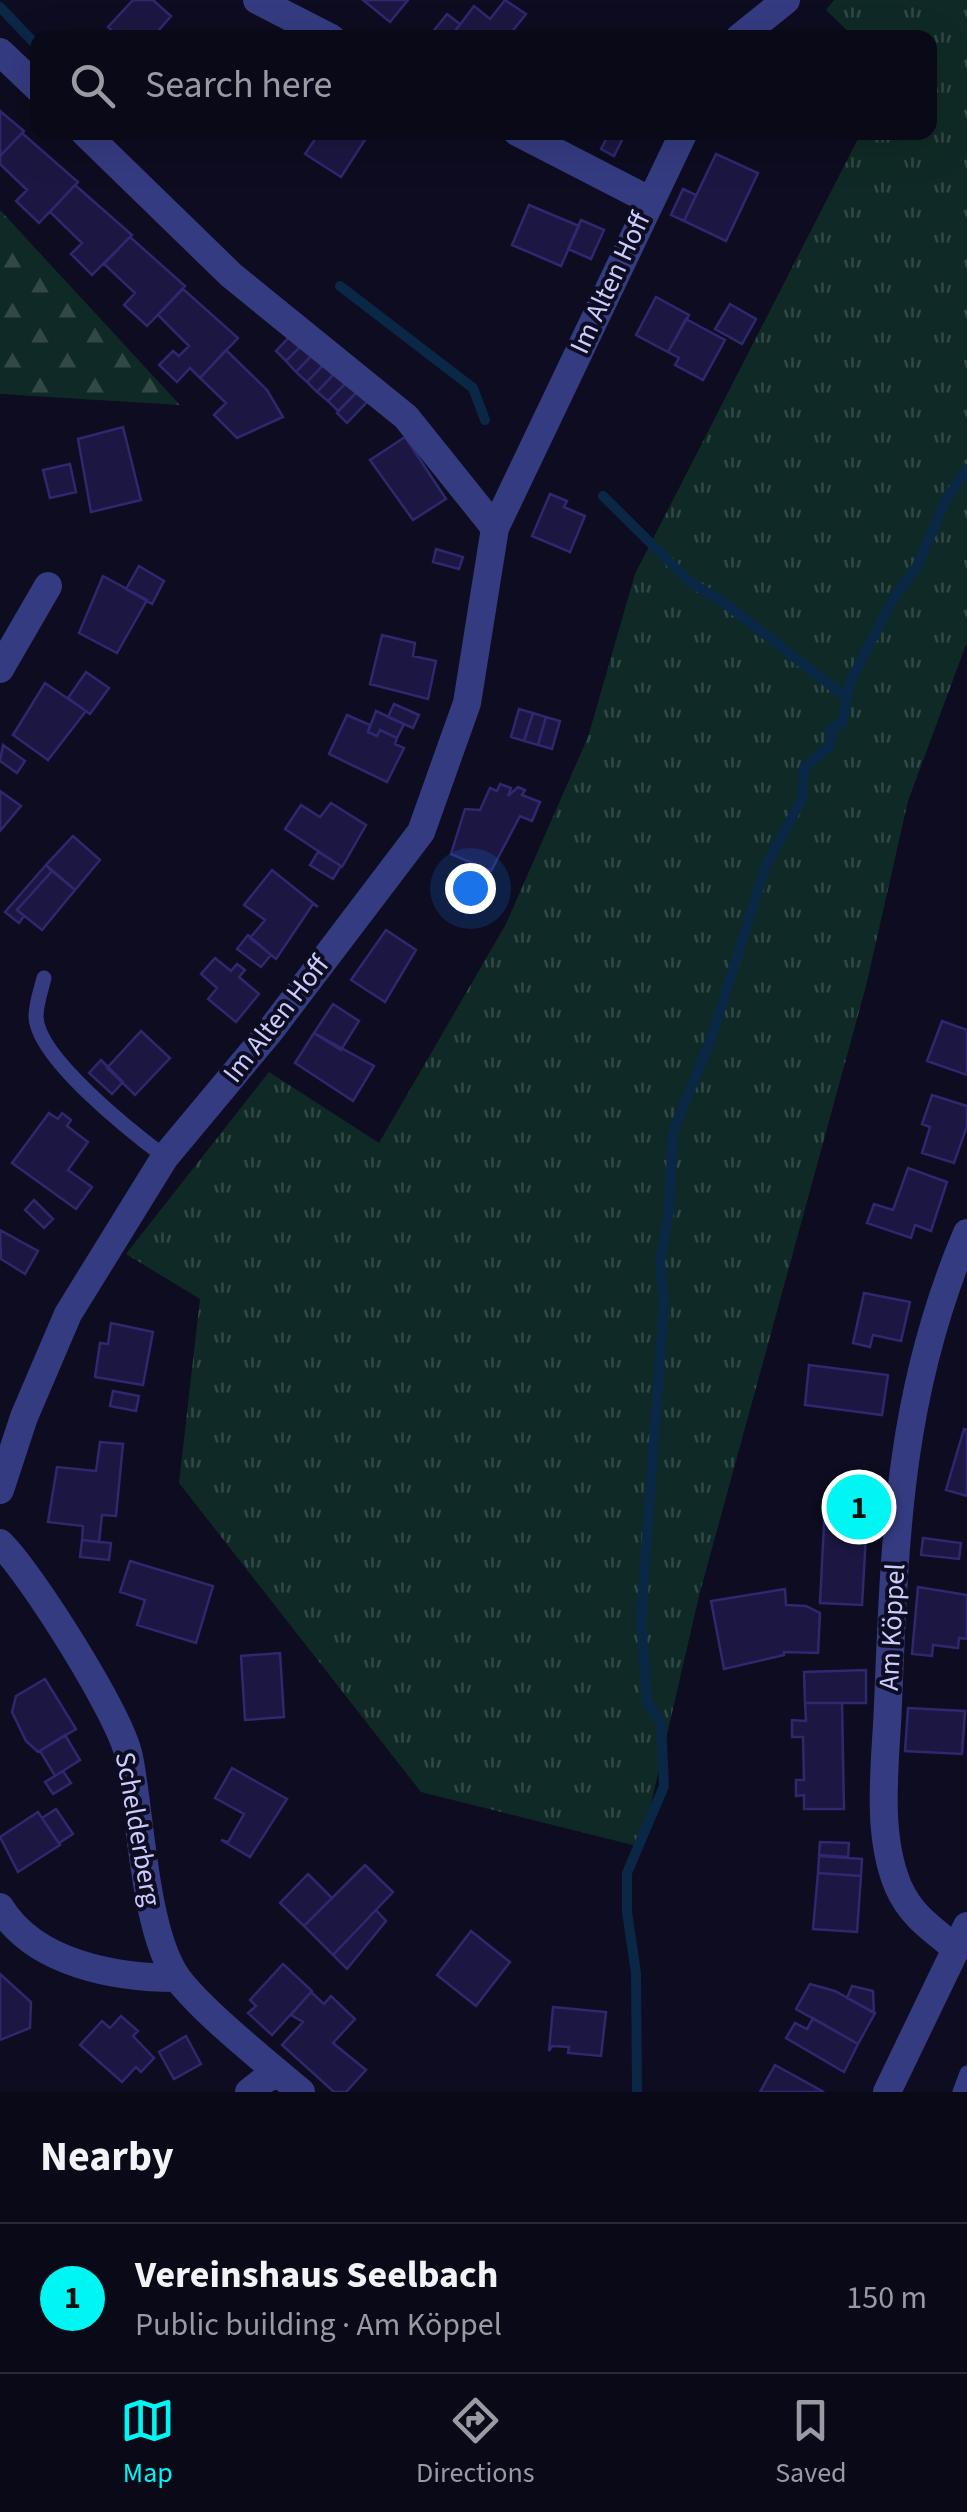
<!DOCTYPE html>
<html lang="en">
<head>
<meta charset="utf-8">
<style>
  body { margin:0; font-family:"Source Sans 3",sans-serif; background:#181725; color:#f1f3f6 }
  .you { position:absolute; left:470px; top:888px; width:35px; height:35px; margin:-25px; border:8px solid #fff; border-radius:50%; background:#1a73e8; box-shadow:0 0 0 15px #1a73e833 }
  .badge { display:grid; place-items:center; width:65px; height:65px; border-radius:50%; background:#00f6f3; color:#111; font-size:32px; font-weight:700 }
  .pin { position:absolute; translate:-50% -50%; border:5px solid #fff; box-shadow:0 2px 10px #0006 }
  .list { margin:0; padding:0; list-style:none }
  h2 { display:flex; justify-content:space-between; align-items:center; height:130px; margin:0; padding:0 40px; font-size:42px }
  h2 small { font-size:32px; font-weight:400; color:#999aa2 }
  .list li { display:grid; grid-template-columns:65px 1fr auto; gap:30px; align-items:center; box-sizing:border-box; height:150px; padding:0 40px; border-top:2px solid #2a2a37 }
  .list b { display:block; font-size:38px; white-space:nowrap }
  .list p { margin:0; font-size:32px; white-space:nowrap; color:#999aa2 }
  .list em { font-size:32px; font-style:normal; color:#999aa2 }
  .icon { flex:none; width:55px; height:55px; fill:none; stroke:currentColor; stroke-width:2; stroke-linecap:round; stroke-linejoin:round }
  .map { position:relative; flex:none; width:967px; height:2092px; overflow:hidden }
  .search { position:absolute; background:#0a0918; box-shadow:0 10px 40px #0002; left:30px; right:30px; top:30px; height:110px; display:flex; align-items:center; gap:25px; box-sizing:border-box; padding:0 35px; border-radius:20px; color:#999aa2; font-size:38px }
  .sheet { height:280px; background:#0a0918 }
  nav { display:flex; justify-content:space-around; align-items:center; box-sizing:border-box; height:140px; border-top:2px solid #2a2a37; background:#0a0918; font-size:28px; color:#999aa2 }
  nav a { display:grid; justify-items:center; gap:5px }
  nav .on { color:#00f6f3 }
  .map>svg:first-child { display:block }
  .grass { fill:url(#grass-tufts) }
  .forest { fill:url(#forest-firs) }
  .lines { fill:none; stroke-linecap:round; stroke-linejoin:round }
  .stream { stroke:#0a2846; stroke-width:10 }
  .building { fill:#1b1742; stroke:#2e286f; stroke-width:2.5 }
  .service { stroke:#353b81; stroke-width:15 }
  .minor { stroke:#353b81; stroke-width:28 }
  .labels { text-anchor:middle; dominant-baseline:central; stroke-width:8; stroke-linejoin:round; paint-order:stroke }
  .street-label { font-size:28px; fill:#cbcbff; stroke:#0d0c20 }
</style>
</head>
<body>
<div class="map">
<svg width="967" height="2092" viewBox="0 0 967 2092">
  <defs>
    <pattern id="grass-tufts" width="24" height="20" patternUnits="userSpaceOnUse" patternTransform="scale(2.5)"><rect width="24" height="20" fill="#0f2a26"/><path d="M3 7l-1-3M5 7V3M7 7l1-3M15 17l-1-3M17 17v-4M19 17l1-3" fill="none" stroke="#314847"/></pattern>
    <pattern id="forest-firs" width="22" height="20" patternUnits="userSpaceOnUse" patternTransform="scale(2.5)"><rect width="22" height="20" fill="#0f2a26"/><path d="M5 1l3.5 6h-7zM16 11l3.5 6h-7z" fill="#314847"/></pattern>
  </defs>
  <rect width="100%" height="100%" fill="#0d0c20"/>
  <path class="grass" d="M834,0H967V642L908,801L866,986L699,1596L641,1847L421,1792L179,1483L200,1299L126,1254L269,1072L379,1143L506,924L588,737L635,574L861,133L930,132V38L854,37L826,10Z"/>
  <path class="forest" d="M0,210L180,405L0,394Z"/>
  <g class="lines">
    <path class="stream" d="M0,7L38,47
      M340,286L473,388L485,420
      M603,496L691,583L722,601L847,698
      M637,2092L636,1973L627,1912V1873L664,1786L661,1723L647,1701L641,1620L664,1303L660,1262L669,1210L673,1132L712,1036L766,865L802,799L804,768L829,747L831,729L843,721L850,682L894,597L916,568L947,498L967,469"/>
  </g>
  <path class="building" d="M133,0H153L171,16L152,38H120L108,27Z
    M363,0H408L390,22Z
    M505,0L526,14L507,38H450L474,6L490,19Z
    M447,14L460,24L450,38H428Z
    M0,111L24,131L0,156Z
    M320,132L368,135L341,177L305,154Z
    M610,132H626L614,156L601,149Z
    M22,133L78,182L39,223L16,201L27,190L0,164V156Z
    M716,154L758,173L726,241L684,221Z
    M75,185L132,235L92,275L71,254L82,243L50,212Z
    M683,189L696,195L684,221L671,215Z
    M529,205L579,226L561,266L512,245Z
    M581,220L604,230L591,259L568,249Z
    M130,237L185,286L147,326L124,305L135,293L104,264Z
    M183,289L238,338L200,378L190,368L177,382L159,365L173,351L179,356L189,346L158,315Z
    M656,297L689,315L668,352L636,335Z
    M730,304L756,319L742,344L715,329Z
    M686,319L725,340L703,380L675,365L679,358L668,352Z
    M294,332L305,342L286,361L276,351Z
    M305,342L315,352L296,372L286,361Z
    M226,350L267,390L283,417L237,438L214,415L226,403L200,378Z
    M315,352L326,362L307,382L296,372Z
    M326,362L336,372L317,392L307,382Z
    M336,372L347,382L328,401L317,392Z
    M347,382L357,392L338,411L328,401Z
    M357,392L367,402L347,423L337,413Z
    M123,427L141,500L91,512L78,439Z
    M405,437L446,499L413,520L370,460Z
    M70,464L76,492L50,498L43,470Z
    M550,494L567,501L564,507L585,516L570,552L532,536Z
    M436,549L463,557L459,569L433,562Z
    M139,566L164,581L152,604L126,589Z
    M103,576L147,600L117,653L79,633Z
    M382,635L415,643L413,656L436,661L428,699L370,684Z
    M86,672L109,688L90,714L68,698Z
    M45,683L86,711L48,760L13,735Z
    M394,704L419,715L413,728L388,717Z
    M519,709L533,713L524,741L511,737Z
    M376,711L404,724L397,738L380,730L377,736L368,732Z
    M533,713L546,717L538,745L524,741Z
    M347,715L370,725L368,732L377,736L380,730L397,738L395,744L404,748L387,782L329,754Z
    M546,717L560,721L552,749L538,745Z
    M3,745L25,761L17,773L0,761Z
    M500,784L511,788L508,796L518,787L525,790L522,795L540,802L532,821L520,816L491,871L451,854L465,809L480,810L490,788L497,791Z
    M0,791L21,806L0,831Z
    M331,803L366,825L342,867L285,829L301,805L320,817Z
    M73,836L100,860L75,890L46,865Z
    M318,852L341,866L333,879L310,865Z
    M46,865L52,871L17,910L24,916L19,923L5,912Z
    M272,870L318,907L313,904L276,959L250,938L265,920L244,905Z
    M52,871L75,890L42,930L17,910Z
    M386,930L416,950L385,1002L351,980Z
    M248,935L271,955L261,967L237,949Z
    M215,958L231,971L237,964L245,970L239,977L259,994L236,1022L208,999L217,988L201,974Z
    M333,1004L359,1021L341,1050L314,1033Z
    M942,1021L967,1030V1075L927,1061Z
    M141,1031L170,1058L135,1095L107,1068Z
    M314,1033L374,1066L353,1101L295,1063Z
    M101,1060L123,1082L112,1094L89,1073Z
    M932,1095L967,1106V1126L954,1163L922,1153L930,1127L922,1124Z
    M49,1113L58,1119L62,1113L71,1120L67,1126L88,1142L68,1170L92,1187L76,1209L12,1163Z
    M908,1168L947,1182L931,1231L915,1225L911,1238L867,1223L874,1204L893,1210Z
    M34,1200L53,1219L44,1228L25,1210Z
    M0,1230L38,1251L25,1274L1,1259Z
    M864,1293L910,1302L901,1341L873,1335L870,1347L853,1343Z
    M111,1323L153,1332L143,1385L95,1377L100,1343L108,1344Z
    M809,1365L888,1375L882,1415L805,1405Z
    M113,1391L139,1396L136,1411L110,1406Z
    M964,1429L967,1430V1496L946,1490Z
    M100,1442L123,1444L116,1516L102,1515L99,1542L82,1540L83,1526L48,1522L57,1467L96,1471Z
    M836,1480L877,1482L875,1519L867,1518L862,1605L820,1603L825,1504L835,1505Z
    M923,1538L961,1543L959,1559L921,1555Z
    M82,1540L111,1543L109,1560L80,1557Z
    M130,1561L213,1586L196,1643L137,1625L145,1600L120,1592Z
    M918,1587L967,1595V1639L959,1638L958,1648L933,1645L932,1656L912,1654Z
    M785,1589L786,1605L806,1606L820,1613L818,1653L784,1652V1655L724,1669L711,1601Z
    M280,1653L284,1717L245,1720L241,1656Z
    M866,1670V1703H805L804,1672Z
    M45,1679L76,1729L38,1752L26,1741L12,1712L16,1696Z
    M805,1703H842L844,1809H804V1795L796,1796V1780H804L803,1737H792V1720L806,1721Z
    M908,1708L965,1711L962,1754L905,1751Z
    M65,1735L80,1760L55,1776L40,1751Z
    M232,1768L287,1799L250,1857L221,1840L228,1842L244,1814L215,1798Z
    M63,1771L71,1783L53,1794L45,1782Z
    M56,1809L73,1834L59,1843L42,1818Z
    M38,1812L60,1845L18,1872L0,1837Z
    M820,1842L849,1843L848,1857L819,1855Z
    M819,1856L862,1859L861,1876L818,1873Z
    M365,1865L393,1892L333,1955L304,1926Z
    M818,1873L861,1876L857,1932L813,1929Z
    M308,1874L332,1898L304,1926L280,1903Z
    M376,1910L386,1921L347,1969L333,1955Z
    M471,1931L510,1962L476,2006L437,1975Z
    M283,1964L312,1991L272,2035L248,2013L256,2006L250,2000Z
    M0,1974L31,2002L30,2028L0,2040Z
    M810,1984L835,1991L875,2013L858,2044L796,2009Z
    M852,1986L873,1991L874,2013L847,1998Z
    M311,1992L324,2004L331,1996L355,2019L333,2043L366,2070L346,2092H334L282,2045L303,2022L291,2015Z
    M553,2007L606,2012L601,2056L568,2053L569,2047L552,2046L549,2051Z
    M121,2016L138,2031L133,2036L154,2058L141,2072L136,2067L122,2082L80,2045L102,2021L110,2028Z
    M813,2018L858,2044L844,2072L786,2038L795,2023L807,2029Z
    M186,2036L201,2064L174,2079L159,2052Z
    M775,2065L824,2092H760Z"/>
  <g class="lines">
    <path class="service" d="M44,978C41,990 36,1004 36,1016C36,1057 133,1133 165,1157
      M960,2092L967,2073"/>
    <path class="minor" d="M257,0L331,38
      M739,38L786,0
      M0,52L38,88
      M84,132L231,275L406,417L495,528
      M517,132L649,200
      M0,669L48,586
      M0,1490L24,1417L68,1314L165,1157L270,1031L421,832L467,703L495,528L684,132
      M0,1543C31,1573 121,1716 129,1757C141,1816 144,1932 178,1979C204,2013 267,2063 301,2092
      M0,1907C35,1964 116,1978 177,1978
      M953,1946C930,1928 910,1914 898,1886C875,1831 886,1761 888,1704C895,1534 899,1393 967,1233
      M249,2092L276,2071
      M887,2092L967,1926"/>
  </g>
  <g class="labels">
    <g class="street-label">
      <text transform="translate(610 283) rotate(-65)">Im Alten Hoff</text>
      <text transform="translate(276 1019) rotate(-52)">Im Alten Hoff</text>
      <text transform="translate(892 1627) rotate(-87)">Am Köppel</text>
      <text transform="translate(138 1829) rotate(80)">Schelderberg</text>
    </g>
  </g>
</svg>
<div class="you"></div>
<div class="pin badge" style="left:859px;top:1507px">1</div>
<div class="search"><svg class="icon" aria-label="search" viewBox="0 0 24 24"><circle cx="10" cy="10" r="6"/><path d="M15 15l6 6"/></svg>Search here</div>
</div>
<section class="sheet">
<h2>Nearby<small></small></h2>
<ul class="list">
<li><span class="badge">1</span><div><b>Vereinshaus Seelbach</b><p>Public building · Am Köppel</p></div><em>150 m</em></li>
</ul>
</section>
<nav>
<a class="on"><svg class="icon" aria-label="map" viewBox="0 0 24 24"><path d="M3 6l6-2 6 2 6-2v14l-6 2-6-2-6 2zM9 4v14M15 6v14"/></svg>Map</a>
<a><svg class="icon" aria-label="directions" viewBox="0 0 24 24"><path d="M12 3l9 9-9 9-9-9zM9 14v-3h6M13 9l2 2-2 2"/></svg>Directions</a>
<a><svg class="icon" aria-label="saved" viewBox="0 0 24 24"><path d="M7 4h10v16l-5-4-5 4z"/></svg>Saved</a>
</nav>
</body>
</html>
